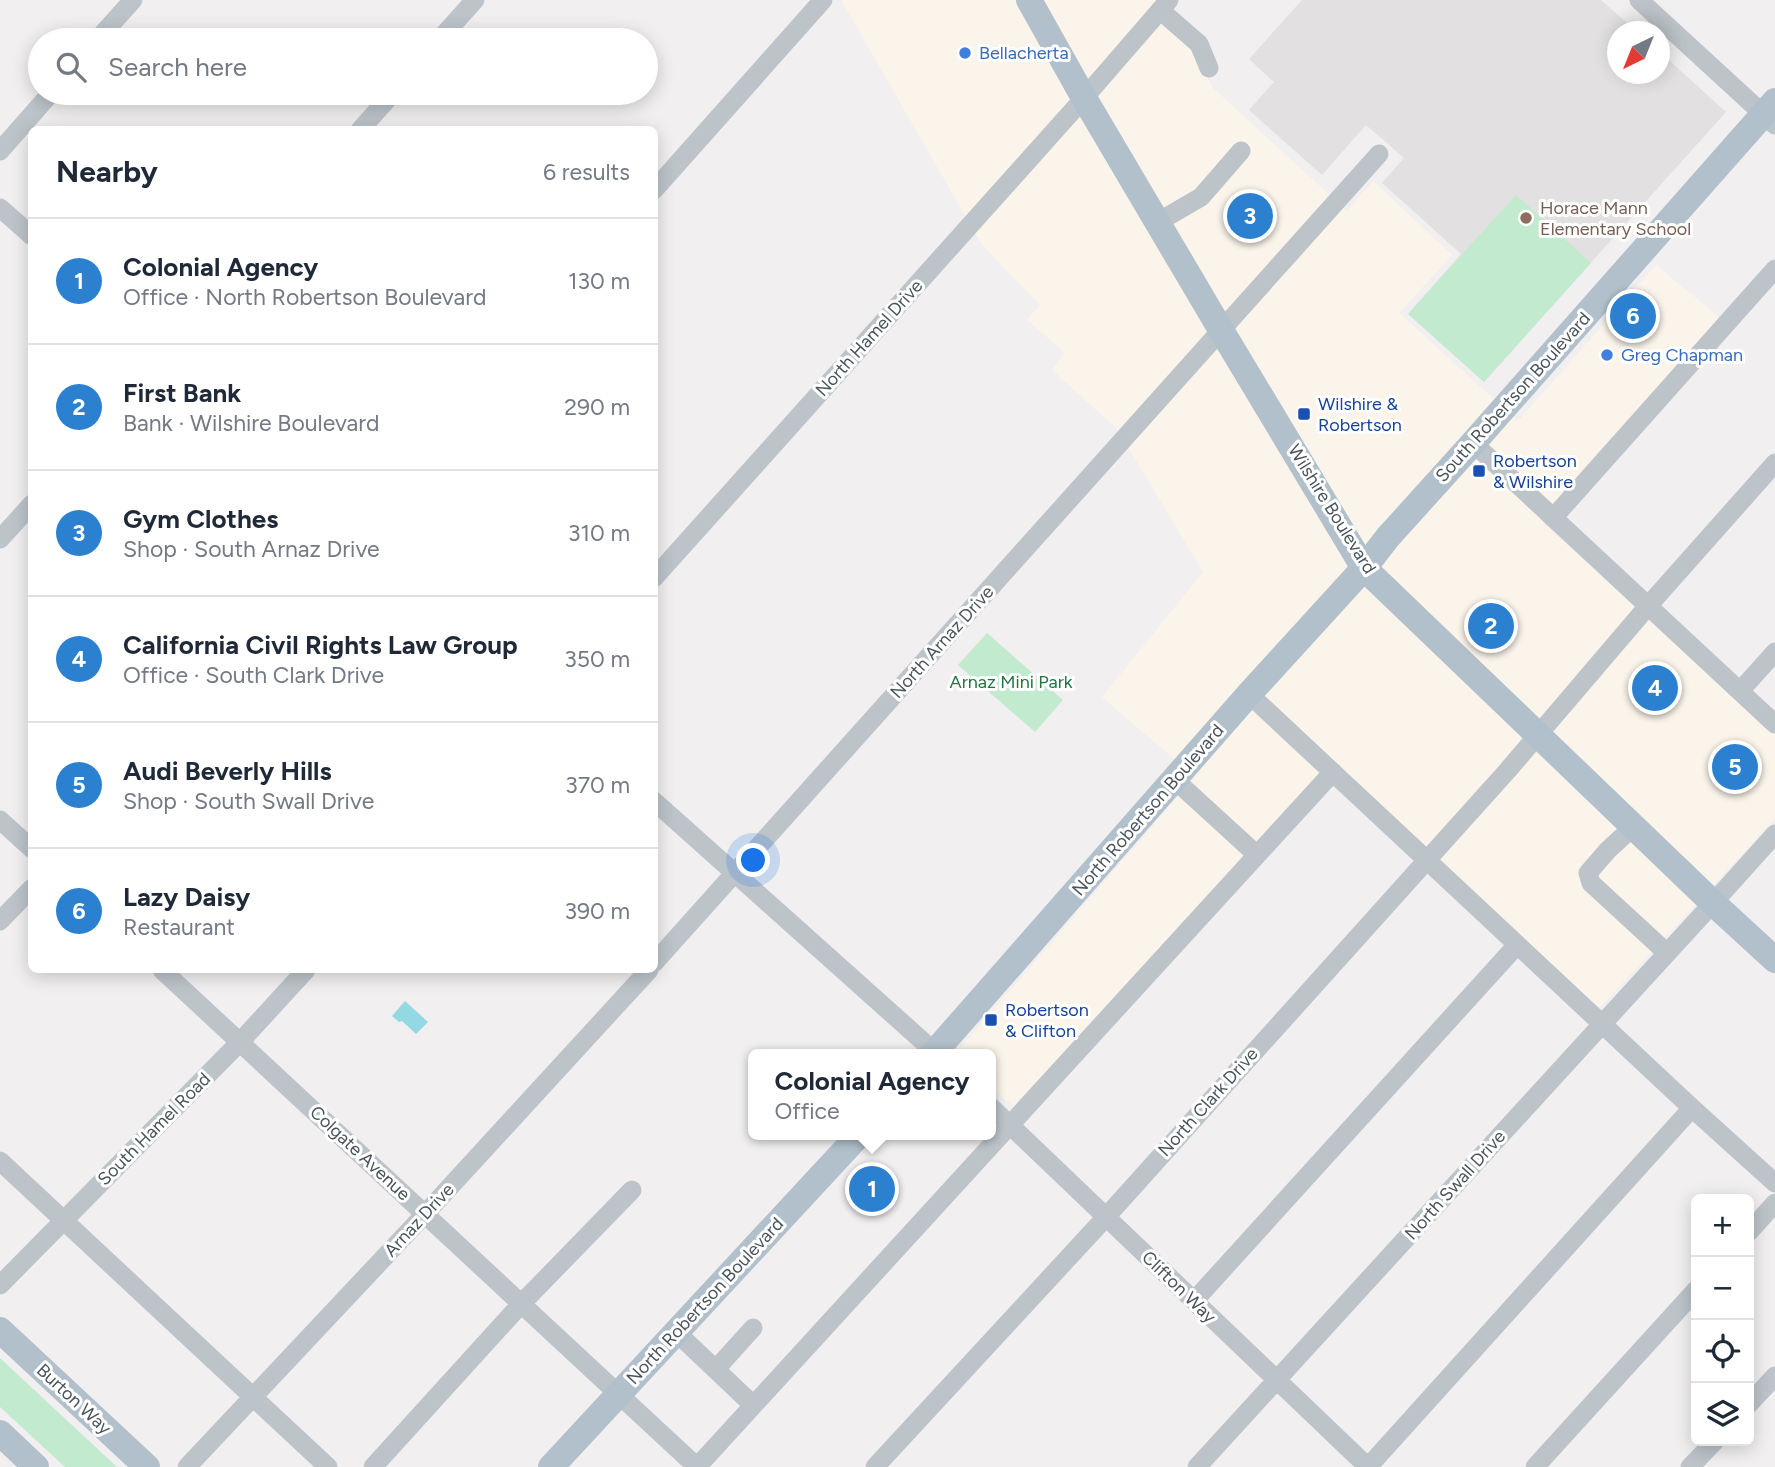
<!DOCTYPE html>
<html lang="en">
<head>
<meta charset="utf-8">
<style>
  body { margin:0; font-family:Figtree,sans-serif; background:#f6f6f7; color:#1f2937 }
  .controls { position:absolute; right:21px; bottom:21px; display:grid; overflow:hidden; border-radius:10px; box-shadow:0 4px 18px #0003 }
  .controls button { width:63px; height:63px; display:grid; place-items:center; padding:0; border:0; border-bottom:2px solid #e0e1e3; background:#fff; color:#1f2937; font:35px sans-serif }
  .compass { position:absolute; left:1607px; top:21px; width:63px; height:63px; border-radius:50%; background:#fff; box-shadow:0 4px 18px #0003; rotate:223deg }
  .you { position:absolute; left:754px; top:861px; width:24px; height:24px; margin:-18px; border:5px solid #fff; border-radius:50%; background:#1a73e8; box-shadow:0 0 0 10px #1a73e833 }
  .badge { display:grid; place-items:center; width:46px; height:46px; border-radius:50%; background:#2b81cf; color:#fff; font-size:23px; font-weight:700 }
  .pin { position:absolute; translate:-50% -50%; border:4px solid #fff; box-shadow:0 2px 7px #0006 }
  .popup { position:absolute; left:748px; top:1049px; width:248px; height:91px; box-sizing:border-box; display:grid; place-content:center; border-radius:10px; background:#fff; filter:drop-shadow(0 2px 5px #0005); font-size:23px; white-space:nowrap; color:#747a83 }
  .popup b { font-size:26px; color:#1f2937 }
  .popup::after { content:''; position:absolute; left:50%; top:100%; margin-left:-14px; border:14px solid transparent; border-top-color:#fff }
  .list { margin:0; padding:0; list-style:none }
  h2 { display:flex; justify-content:space-between; align-items:center; height:91px; margin:0; padding:0 28px; font-size:30px }
  h2 small { font-size:23px; font-weight:400; color:#747a83 }
  .list li { display:grid; grid-template-columns:46px 1fr auto; gap:21px; align-items:center; box-sizing:border-box; height:126px; padding:0 28px; border-top:2px solid #e0e1e3 }
  .list b { display:block; font-size:26px; white-space:nowrap }
  .list p { margin:0; font-size:23px; white-space:nowrap; color:#747a83 }
  .list em { font-size:23px; font-style:normal; color:#747a83 }
  .icon { flex:none; width:38px; height:38px; fill:none; stroke:currentColor; stroke-width:2; stroke-linecap:round; stroke-linejoin:round }
  .map { position:relative; flex:none; width:1775px; height:1467px; overflow:hidden }
  .search { position:absolute; background:#fff; box-shadow:0 4px 18px #0003; left:28px; top:28px; width:630px; height:77px; display:flex; align-items:center; gap:18px; box-sizing:border-box; padding:0 24px; border-radius:38px; color:#747a83; font-size:26px }
  .panel { position:absolute; background:#fff; box-shadow:0 4px 18px #0003; left:28px; top:126px; width:630px; height:847px; border-radius:10px }
  .map>svg:first-child { display:block }
  .commercial { fill:#faf4ea }
  .education { fill:#e2e0e0 }
  .green { fill:#c2eace }
  .water { fill:#93d9e3 }
  .lines { fill:none; stroke-linecap:round; stroke-linejoin:round }
  .minor { stroke:#bcc4ca; stroke-width:19 }
  .major { stroke:#b1c0cb; stroke-width:26 }
  .shop-dot { fill:#3f7fe0; stroke:#fff; stroke-width:2.5 }
  .education-dot { fill:#8d6e63; stroke:#fff; stroke-width:2.5 }
  .transit-dot { fill:#1a4fb4; stroke:#fff; stroke-width:2.5 }
  .labels { text-anchor:middle; dominant-baseline:central; stroke-width:6; stroke-linejoin:round; paint-order:stroke }
  .shop-label { font-size:18px; fill:#366cbe; stroke:#fff; text-anchor:start }
  .education-label { font-size:18px; fill:#785e54; stroke:#fff; text-anchor:start }
  .street-label { font-size:18px; fill:#49545a; stroke:#fff }
  .transit-label { font-size:18px; fill:#164399; stroke:#fff; text-anchor:start }
  .park-label { font-size:18px; fill:#207543; stroke:#fff }
</style>
</head>
<body>
<div class="map">
<svg width="1775" height="1467" viewBox="0 0 1775 1467">
  <rect width="100%" height="100%" fill="#f1efef"/>
  <path class="commercial" d="M841,0H1162L1213,88L1347,211L1373,181L1452,255L1399,313L1518,421L1656,265L1720,318L1541,521L1775,735V819L1592,1016L1327,774L1017,1109L991,1087V1054H955L1195,777L1102,697L1203,572L1117,429L1052,370L1065,353L1027,320L1040,305L982,245Z"/>
  <path class="education" d="M1302,0H1601L1636,31L1618,32V74H1660V52L1726,112L1484,382L1408,314L1461,254L1382,183L1404,158L1366,125L1322,175L1249,110L1274,82L1249,59Z"/>
  <path class="green" d="M1516,195L1591,263L1484,382L1408,314Z
    M987,633L1063,700L1035,732L958,665Z
    M0,1358L117,1467H65L0,1407Z"/>
  <path class="water" d="M405,1001L428,1022L416,1034L402,1021L399,1022L392,1016Z"/>
  <g class="lines">
    <path class="minor" d="M1639,0L1775,125
      M1160,10L1199,44L1209,68
      M97,40L133,0
      M439,40L475,0
      M360,130L393,93
      M0,151L51,93
      M654,190L823,0
      M0,208L32,236
      M1158,222L1201,197L1241,151
      M1473,443L1775,724
      M1553,518L1775,269
      M0,539L32,504
      M654,578L1084,98L1169,0
      M1740,691L1775,652
      M1249,694L1692,1108L1775,1183
      M1175,780L1257,855
      M654,801L937,1054
      M0,820L32,849
      M1634,826L1608,850L1588,873L1591,883L1667,953
      M0,921L32,888
      M654,963L1379,154
      M162,970L697,1467
      M991,1107L1368,1467
      M0,1161L328,1467
      M1749,1232L1775,1203
      M0,1285L240,1042L306,970
      M1194,1301L1517,945
      M676,1332L753,1405
      M716,1369L753,1328
      M1749,1404L1775,1376
      M187,1467L425,1214L649,970
      M373,1467L522,1303L632,1190
      M697,1467L1333,772
      M875,1467L1106,1217L1508,770L1648,606L1775,463
      M1197,1467L1713,903L1775,834
      M1368,1467L1692,1108
      M1535,1467L1696,1290
      M1690,1467L1715,1441"/>
    <path class="major" d="M1029,0L1084,98L1221,330L1364,568L1713,903L1775,960
      M933,1054L1249,694L1364,568L1388,537L1473,443L1775,101
      M0,1330L147,1467
      M0,1433L36,1467
      M551,1467L859,1135"/>
  </g>
  <g class="shop-dot">
    <circle cx="965" cy="53" r="7"/>
    <circle cx="1607" cy="355" r="7"/>
  </g>
  <circle class="education-dot" cx="1526" cy="218" r="7"/>
  <g class="transit-dot">
    <rect x="1297" y="407" width="14" height="14" rx="3.5"/>
    <rect x="1472" y="464" width="14" height="14" rx="3.5"/>
    <rect x="984" y="1013" width="14" height="14" rx="3.5"/>
  </g>
  <g class="labels">
    <g class="shop-label">
      <text x="979" y="53">Bellacherta</text>
      <text x="1621" y="355">Greg Chapman</text>
    </g>
    <g class="education-label">
      <text x="1540" y="208">Horace Mann<tspan x="1540" dy="21">Elementary School</tspan></text>
    </g>
    <g class="street-label">
      <text transform="translate(869 338) rotate(-48)">North Hamel Drive</text>
      <text transform="translate(1513 397) rotate(-48)">South Robertson Boulevard</text>
      <text transform="translate(1332 509) rotate(58)">Wilshire Boulevard</text>
      <text transform="translate(942 642) rotate(-48)">North Arnaz Drive</text>
      <text transform="translate(1148 810) rotate(-49)">North Robertson Boulevard</text>
      <text transform="translate(1208 1102) rotate(-48)">North Clark Drive</text>
      <text transform="translate(154 1129) rotate(-45)">South Hamel Road</text>
      <text transform="translate(360 1153) rotate(43)">Colgate Avenue</text>
      <text transform="translate(1455 1185) rotate(-48)">North Swall Drive</text>
      <text transform="translate(419 1220) rotate(-47)">Arnaz Drive</text>
      <text transform="translate(1179 1287) rotate(44)">Clifton Way</text>
      <text transform="translate(705 1301) rotate(-47)">North Robertson Boulevard</text>
      <text transform="translate(74 1399) rotate(43)">Burton Way</text>
    </g>
    <g class="transit-label">
      <text x="1318" y="404">Wilshire &amp;<tspan x="1318" dy="21">Robertson</tspan></text>
      <text x="1493" y="461">Robertson<tspan x="1493" dy="21">&amp; Wilshire</tspan></text>
      <text x="1005" y="1010">Robertson<tspan x="1005" dy="21">&amp; Clifton</tspan></text>
    </g>
    <g class="park-label">
      <text x="1011" y="682">Arnaz Mini Park</text>
    </g>
  </g>
</svg>
<div class="controls">
<button>+</button>
<button>−</button>
<button><svg class="icon" aria-label="locate" viewBox="0 0 24 24"><circle cx="12" cy="12" r="6"/><path d="M12 2v4M12 18v4M2 12h4M18 12h4"/></svg></button>
<button><svg class="icon" aria-label="layers" viewBox="0 0 24 24"><path d="M12 4l9 5-9 5-9-5zM3 14l9 5 9-5"/></svg></button>
</div>
<svg class="compass" viewBox="-18 -18 36 36"><path d="M0-13l5 13h-10z" fill="#e53935"/><path d="M0 13l5-13h-10z" fill="#747a83"/></svg>
<div class="you"></div>
<div class="pin badge" style="left:872px;top:1189px">1</div>
<div class="popup"><b>Colonial Agency</b>Office</div>
<div class="pin badge" style="left:1491px;top:626px">2</div>
<div class="pin badge" style="left:1250px;top:216px">3</div>
<div class="pin badge" style="left:1655px;top:688px">4</div>
<div class="pin badge" style="left:1735px;top:767px">5</div>
<div class="pin badge" style="left:1633px;top:316px">6</div>
<div class="search"><svg class="icon" aria-label="search" viewBox="0 0 24 24"><circle cx="10" cy="10" r="6"/><path d="M15 15l6 6"/></svg>Search here</div>
<section class="panel">
<h2>Nearby<small>6 results</small></h2>
<ul class="list">
<li><span class="badge">1</span><div><b>Colonial Agency</b><p>Office · North Robertson Boulevard</p></div><em>130 m</em></li>
<li><span class="badge">2</span><div><b>First Bank</b><p>Bank · Wilshire Boulevard</p></div><em>290 m</em></li>
<li><span class="badge">3</span><div><b>Gym Clothes</b><p>Shop · South Arnaz Drive</p></div><em>310 m</em></li>
<li><span class="badge">4</span><div><b>California Civil Rights Law Group</b><p>Office · South Clark Drive</p></div><em>350 m</em></li>
<li><span class="badge">5</span><div><b>Audi Beverly Hills</b><p>Shop · South Swall Drive</p></div><em>370 m</em></li>
<li><span class="badge">6</span><div><b>Lazy Daisy</b><p>Restaurant</p></div><em>390 m</em></li>
</ul>
</section>
</div>
</body>
</html>
